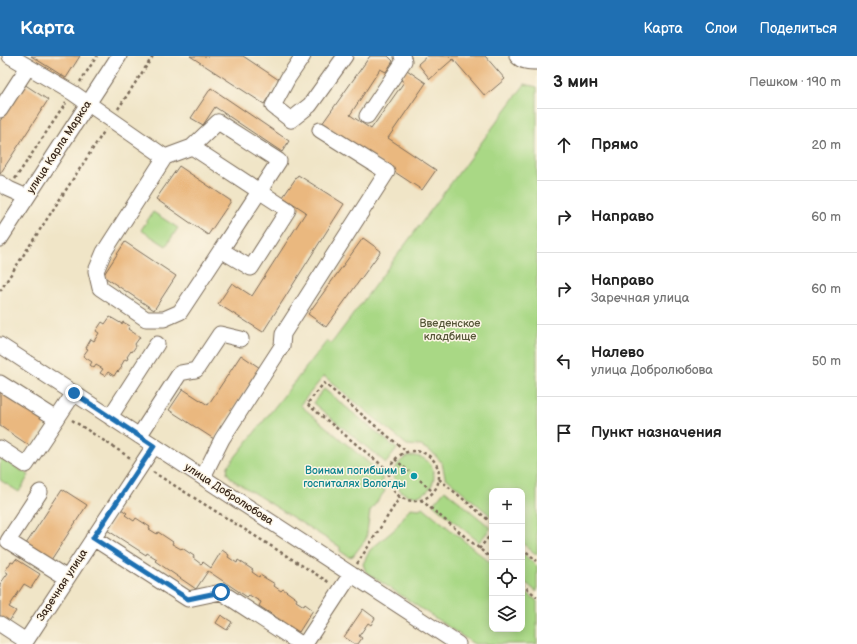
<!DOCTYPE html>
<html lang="ru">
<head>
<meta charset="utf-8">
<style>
  body { margin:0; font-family:"Balsamiq Sans",sans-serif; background:#f2f2f2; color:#222 }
  .controls { position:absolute; right:12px; bottom:12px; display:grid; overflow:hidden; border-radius:8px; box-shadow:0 2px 10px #0003 }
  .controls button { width:36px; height:36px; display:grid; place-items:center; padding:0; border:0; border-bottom:1px solid #e0e0e0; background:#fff; color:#222; font:20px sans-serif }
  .stop { position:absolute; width:12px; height:12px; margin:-9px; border:3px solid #1f6fb2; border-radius:50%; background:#fff }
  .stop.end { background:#1f6fb2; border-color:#fff; box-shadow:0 1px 4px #0008 }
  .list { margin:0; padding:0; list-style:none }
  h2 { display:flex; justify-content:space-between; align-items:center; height:52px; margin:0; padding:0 16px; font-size:17px }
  h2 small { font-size:13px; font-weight:400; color:#767676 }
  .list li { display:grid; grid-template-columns:26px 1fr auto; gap:12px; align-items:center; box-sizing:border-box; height:72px; padding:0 16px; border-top:1px solid #e0e0e0 }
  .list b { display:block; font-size:15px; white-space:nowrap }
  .list p { margin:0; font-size:13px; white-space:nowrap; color:#767676 }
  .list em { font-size:13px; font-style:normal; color:#767676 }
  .icon { flex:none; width:22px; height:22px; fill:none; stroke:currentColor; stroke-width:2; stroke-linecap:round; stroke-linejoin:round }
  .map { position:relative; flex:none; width:537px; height:588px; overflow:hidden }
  header { display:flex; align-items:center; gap:24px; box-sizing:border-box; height:56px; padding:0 20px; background:#1f6fb2; color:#fff }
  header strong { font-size:19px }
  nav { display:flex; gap:22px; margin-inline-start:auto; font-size:14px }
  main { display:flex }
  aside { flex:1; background:#fff }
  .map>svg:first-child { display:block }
  .green { fill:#a9d885; stroke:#728152 }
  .building { fill:#eab87f }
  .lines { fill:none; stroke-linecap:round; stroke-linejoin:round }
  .minor-casing { stroke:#7a6b59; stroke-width:17 }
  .path { stroke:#7a6b59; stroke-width:2.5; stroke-dasharray:3 3; stroke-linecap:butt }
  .minor { stroke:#fff; stroke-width:15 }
  .route { stroke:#1f6fb2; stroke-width:5 }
  .culture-dot { fill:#0f9aa8; stroke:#fcf5e5; stroke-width:1.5 }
  .labels { text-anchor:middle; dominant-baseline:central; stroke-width:3; stroke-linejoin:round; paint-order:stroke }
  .street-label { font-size:11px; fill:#3b2a1e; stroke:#fcf5e5 }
  .park-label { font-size:11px; fill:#565638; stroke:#fcf5e5 }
  .culture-label { font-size:11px; fill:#0d838f; stroke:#fcf5e5; text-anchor:end }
</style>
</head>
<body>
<header>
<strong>Карта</strong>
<nav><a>Карта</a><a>Слои</a><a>Поделиться</a></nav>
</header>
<main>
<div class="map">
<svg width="537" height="588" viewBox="0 0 537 588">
  <rect width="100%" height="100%" fill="#fcf5e5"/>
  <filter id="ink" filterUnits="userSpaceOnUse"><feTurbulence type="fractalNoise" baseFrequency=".025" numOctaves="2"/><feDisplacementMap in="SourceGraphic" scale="8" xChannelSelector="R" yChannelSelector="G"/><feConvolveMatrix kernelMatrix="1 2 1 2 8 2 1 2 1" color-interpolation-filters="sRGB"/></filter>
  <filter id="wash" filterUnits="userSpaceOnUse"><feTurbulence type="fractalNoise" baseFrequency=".012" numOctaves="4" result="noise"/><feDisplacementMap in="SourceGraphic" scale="16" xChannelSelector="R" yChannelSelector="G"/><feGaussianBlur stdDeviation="0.9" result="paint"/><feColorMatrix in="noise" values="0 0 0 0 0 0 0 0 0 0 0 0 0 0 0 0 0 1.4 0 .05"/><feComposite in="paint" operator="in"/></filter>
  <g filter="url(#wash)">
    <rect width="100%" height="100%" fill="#f0e5c7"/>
    <path class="green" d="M525,28L537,31V499L522,487V435H492V461L445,421L442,407L433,397L421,390L407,389L324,320L300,349L382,418V430L385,435L370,455L366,483L353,500L349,501L340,495V491L233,424L227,417L228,410L327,285L331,288Z
      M153,156L178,172L166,190L141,174Z
      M324,333L397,393L386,407L313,347Z
      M394 420a20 20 0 1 1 40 0a20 20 0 1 1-40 0Z
      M0,402L29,419L19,436L0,424Z
      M445,434L491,472L479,486L433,448Z
      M423,451L492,508V573H522V533L537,545V588H474L366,516L363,508L370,494L395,473L410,452L419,453Z
      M522,497L537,510V536L522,524Z"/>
    <g id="blocks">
      <path class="building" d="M31,0H80L66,22Z
        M190,0H243L279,24L264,48Z
        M370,0H388L393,5L386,16L380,13L350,59L371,73L404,26L401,24L407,14L426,27L388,82L436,114L422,134L322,68Z
        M427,0H485L505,23L485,40L453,3L430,23L418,8Z
        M24,28L48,44L0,118V65Z
        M211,32L289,85L282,96L215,51L203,69L191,62Z
        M179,110L231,145L208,179L156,143Z
        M298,119L344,148L263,276L218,248L232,227L252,240L306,156L283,141Z
        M363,182L381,195L326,271L308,258Z
        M125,186L176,220L154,254L103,220Z
        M110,261L122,268L123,266L130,270L128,273L140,281L135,288L136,290L132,296L131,295L127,301L128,302L127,304L125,303L121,310L122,311L118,316L117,315L114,320L108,316L105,320L100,317L103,313L96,309L94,312L90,309L92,306L83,300L88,293L86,292L91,283L94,285L99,277L96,275L102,266L105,268Z
        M241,299L260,312L214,383L169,354L183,333L208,349Z
        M0,332L48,363L30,390L0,370Z
        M62,433L87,449L51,504L26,488Z
        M121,453L127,457L125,459L134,465L136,462L150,471L149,473L157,478L158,476L173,486L172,488L181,493L182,492L194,500L193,502L201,508L203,506L211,512L222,494L229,499L228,501L237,507L238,504L253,514L252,516L259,521L260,519L275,528L274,530L281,535L283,533L297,543L296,545L304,550L305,548L313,554L299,576L259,550L261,546L249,539L247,541L208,515L196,533L155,505L157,503L147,497L146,499L107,474Z
        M16,503L40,518L31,532L24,528L9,551L16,555L8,567L0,562V528L8,517L5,515L11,506L13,507Z
        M363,553L375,562L371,569L368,567L359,580L362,582L358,588H355L344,581Z
        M221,559L232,566L227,574L216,567Z"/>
    </g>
  </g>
  <g filter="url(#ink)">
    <use href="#blocks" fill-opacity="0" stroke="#7a6b59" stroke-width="1"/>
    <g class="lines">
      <g class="minor-casing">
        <path id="minor" d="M10,0L73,37L165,101
          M303,0L288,22L273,50L291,64L310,49L345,0
          M517,0C522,6 530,6 537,6
          M0,54L28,11
          M367,60L404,5L402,0
          M192,91L288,154L251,212L221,194L279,105L218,66L192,91L165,101L104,196L96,215L100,232L146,263H164L180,256L221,194
          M0,127L9,133L27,141
          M0,183L119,0
          M0,289L458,588
          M0,327L57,363
          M110,361L157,288
          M139,380L180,317L196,314L220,278L241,283
          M0,392L26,409L74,337
          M203,421L222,383L282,290L283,278L387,116L320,74
          M40,436L8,485L67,522
          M93,482L188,543L221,536L301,588
          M0,568L26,585
          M24,588L154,390
          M305,588L351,518"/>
      </g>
      <path class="path" d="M80,26L97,0
        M118,53L153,0
        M15,123L66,47
        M0,235L105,74
        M72,364L132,403
        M389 420a25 25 0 1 1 50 0a25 25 0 1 1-50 0Z
        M395,403L409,416
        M389,415L307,348L324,327L407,396
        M153,416L330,527
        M439,423L492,467
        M420,424L433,436
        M421,444L492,503
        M522,492L537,505
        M479,493L492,477
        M357,508L400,441
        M522,528L537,541"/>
      <use href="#minor" class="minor"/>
    </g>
  </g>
  <g class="lines" filter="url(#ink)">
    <path class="route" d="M74,337L154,390L93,482L188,543L221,536"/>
  </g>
  <circle class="culture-dot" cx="414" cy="420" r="4"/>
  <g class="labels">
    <g class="street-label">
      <text transform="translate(59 91) rotate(-57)">улица Карла Маркса</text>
      <text transform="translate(229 438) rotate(33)">улица Добролюбова</text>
      <text transform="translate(62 529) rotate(-57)">Заречная улица</text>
    </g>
    <g class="park-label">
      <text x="450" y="267">Введенское<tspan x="450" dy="13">кладбище</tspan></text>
    </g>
    <g class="culture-label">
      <text x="406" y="414">Воинам погибшим в<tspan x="406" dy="13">госпиталях Вологды</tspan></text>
    </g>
  </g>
</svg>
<div class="controls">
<button>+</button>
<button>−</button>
<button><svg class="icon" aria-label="locate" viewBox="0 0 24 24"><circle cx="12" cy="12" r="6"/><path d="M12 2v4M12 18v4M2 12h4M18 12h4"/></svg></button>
<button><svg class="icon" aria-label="layers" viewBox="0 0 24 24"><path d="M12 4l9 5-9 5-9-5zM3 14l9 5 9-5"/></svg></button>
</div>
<div class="stop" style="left:221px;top:536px"></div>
<div class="stop end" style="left:74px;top:337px"></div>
</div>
<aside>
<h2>3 мин<small>Пешком · 190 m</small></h2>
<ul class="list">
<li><svg class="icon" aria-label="ahead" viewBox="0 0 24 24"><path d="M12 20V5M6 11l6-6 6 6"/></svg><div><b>Прямо</b></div><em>20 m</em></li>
<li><svg class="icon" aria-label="right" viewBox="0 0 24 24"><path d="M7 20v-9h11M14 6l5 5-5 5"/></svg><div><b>Направо</b></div><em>60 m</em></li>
<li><svg class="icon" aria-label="right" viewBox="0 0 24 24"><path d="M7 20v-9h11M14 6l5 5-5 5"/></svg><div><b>Направо</b><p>Заречная улица</p></div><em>60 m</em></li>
<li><svg class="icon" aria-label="left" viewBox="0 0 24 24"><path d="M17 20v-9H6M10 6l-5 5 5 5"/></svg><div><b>Налево</b><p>улица Добролюбова</p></div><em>50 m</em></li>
<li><svg class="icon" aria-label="arrive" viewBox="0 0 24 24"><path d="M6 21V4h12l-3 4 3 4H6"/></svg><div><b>Пункт назначения</b></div></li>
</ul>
</aside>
</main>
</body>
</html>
